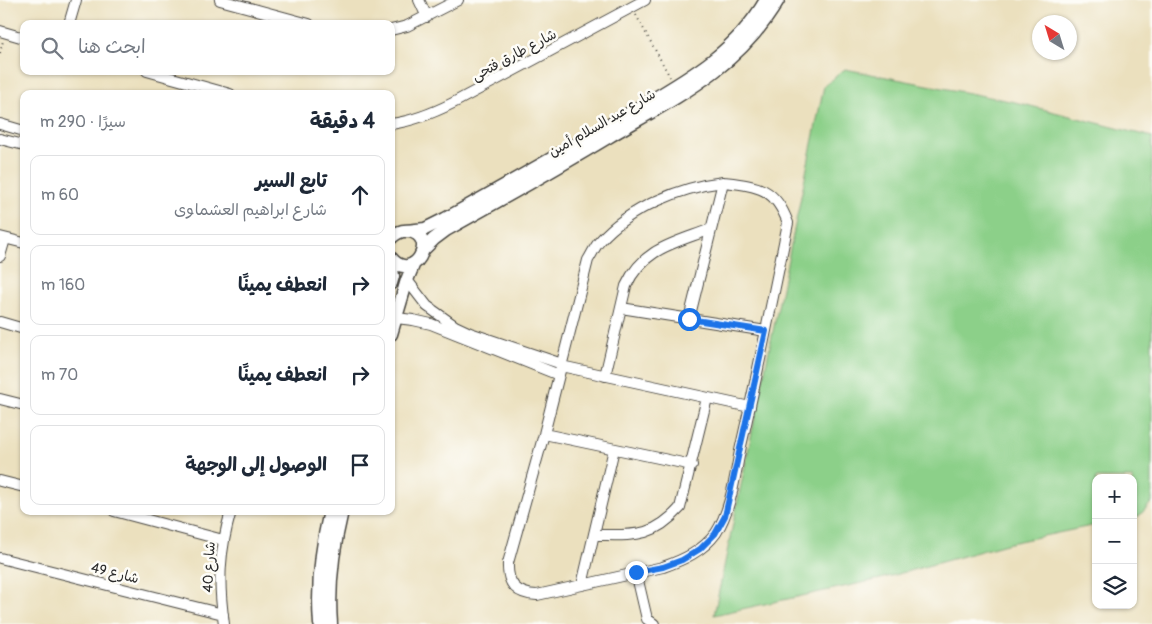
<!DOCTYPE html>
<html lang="ar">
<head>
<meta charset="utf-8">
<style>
  body { margin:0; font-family:Pangolin,"Playpen Sans Arabic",sans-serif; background:#f6f6f7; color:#1f2937; direction:rtl }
  .controls { position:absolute; right:15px; bottom:15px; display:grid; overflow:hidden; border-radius:10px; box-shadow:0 1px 4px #0004 }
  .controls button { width:45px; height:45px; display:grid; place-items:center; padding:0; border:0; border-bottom:1px solid #e0e1e3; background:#fff; color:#1f2937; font:25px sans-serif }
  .compass { position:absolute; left:1032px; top:15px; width:45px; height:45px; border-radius:50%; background:#fff; box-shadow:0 1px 4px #0004; rotate:322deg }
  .stop { position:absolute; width:15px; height:15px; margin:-11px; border:4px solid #1a73e8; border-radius:50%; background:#fff }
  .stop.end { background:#1a73e8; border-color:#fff; box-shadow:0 1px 5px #0008 }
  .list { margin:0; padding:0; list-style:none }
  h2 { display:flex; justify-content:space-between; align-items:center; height:65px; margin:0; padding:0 20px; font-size:21px }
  h2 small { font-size:16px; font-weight:400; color:#747a83 }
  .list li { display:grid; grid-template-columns:32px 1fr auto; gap:15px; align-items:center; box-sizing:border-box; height:80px; margin:0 10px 10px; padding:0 10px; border:1px solid #e0e1e3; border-radius:10px }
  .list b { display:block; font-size:19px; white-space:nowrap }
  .list p { margin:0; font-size:16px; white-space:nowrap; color:#747a83 }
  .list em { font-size:16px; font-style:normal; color:#747a83 }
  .icon { flex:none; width:28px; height:28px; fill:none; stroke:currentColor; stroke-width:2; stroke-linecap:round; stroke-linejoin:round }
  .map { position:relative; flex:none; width:1152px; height:624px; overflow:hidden; direction:ltr }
  .search { position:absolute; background:#fff; box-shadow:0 1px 4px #0004; left:20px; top:20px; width:375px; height:55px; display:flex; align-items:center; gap:12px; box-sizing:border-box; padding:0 18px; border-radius:10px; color:#747a83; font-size:19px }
  .panel { position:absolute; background:#fff; box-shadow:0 1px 4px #0004; left:20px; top:90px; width:375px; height:425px; border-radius:10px; direction:rtl }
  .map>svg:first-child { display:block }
  .green { fill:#8cd089; stroke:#5c7e5a }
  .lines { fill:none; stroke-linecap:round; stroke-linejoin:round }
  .minor-casing { stroke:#484641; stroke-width:12 }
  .tertiary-casing { stroke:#484641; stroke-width:15 }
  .path { stroke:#484641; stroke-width:2; stroke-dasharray:1 4; stroke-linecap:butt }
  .minor { stroke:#fff; stroke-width:10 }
  .tertiary { stroke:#fff; stroke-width:12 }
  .route { stroke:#1a73e8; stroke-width:6 }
  .labels { text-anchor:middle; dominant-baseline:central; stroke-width:5; stroke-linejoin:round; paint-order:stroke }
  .street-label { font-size:14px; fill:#2b2b2b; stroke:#fdfcf7 }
</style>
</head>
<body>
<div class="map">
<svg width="1152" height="624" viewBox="0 0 1152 624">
  <rect width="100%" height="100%" fill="#fdfcf7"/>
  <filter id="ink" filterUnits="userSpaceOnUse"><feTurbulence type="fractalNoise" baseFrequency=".02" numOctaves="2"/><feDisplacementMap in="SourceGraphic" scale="10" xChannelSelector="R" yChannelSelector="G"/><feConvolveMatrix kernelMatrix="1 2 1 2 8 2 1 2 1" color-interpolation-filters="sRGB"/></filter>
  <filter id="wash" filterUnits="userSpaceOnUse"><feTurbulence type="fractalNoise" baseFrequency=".0096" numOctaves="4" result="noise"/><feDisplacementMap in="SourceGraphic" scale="20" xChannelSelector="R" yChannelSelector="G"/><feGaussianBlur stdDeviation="1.12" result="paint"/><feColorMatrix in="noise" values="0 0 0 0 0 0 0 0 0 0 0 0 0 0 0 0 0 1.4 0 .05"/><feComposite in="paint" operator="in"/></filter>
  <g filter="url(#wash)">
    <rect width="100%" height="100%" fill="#ebe0be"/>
    <path class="green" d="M845,69L1015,102L1152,137V502L1139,516L1133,517V478H1096V525L1010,543L880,579L714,615L824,86Z"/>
  </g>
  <g filter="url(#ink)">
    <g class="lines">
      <g class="minor-casing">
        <path id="minor" d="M220,0L309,24
          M419,0L427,17
          M69,24L76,0
          M391,30L407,26L458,0
          M0,31L24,38
          M147,71L230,94
          M0,124L24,131
          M391,124C414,121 433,113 453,103L645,0
          M0,139L24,145
          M723,182C758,186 775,187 788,223C773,297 758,372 741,446C735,474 732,508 716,533C703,551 683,560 663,567L537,595C516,594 507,584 508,563L544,434L588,260C592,254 595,246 600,241C629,208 681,187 723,182Z
          M0,237L24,243
          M0,256L5,239
          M407,280L427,306L455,326L470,333L562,364
          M621,308L766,331
          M396,318L413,320L431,324L559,375
          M689,319L723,182
          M0,322L24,329
          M561,366L750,407
          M605,376L626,286C643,248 675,243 711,229
          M0,399L24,405
          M544,434L692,465
          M0,481L24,487
          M114,511L223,540
          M594,535C633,535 652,539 680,508L707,398
          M0,558L223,614
          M636,572L647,619L654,624
          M582,585L614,449
          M224,624C218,581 219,553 231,511"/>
      </g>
      <g class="tertiary-casing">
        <path id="tertiary" d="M407,231L425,229L445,219C504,186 563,153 620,119C676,85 732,59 766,0
          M391,238C396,233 402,230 409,231C440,237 413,285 391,258
          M423,250L434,239L446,230C500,200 555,169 608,137C674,98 738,69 778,0
          M391,262L393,276L391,283
          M391,334L407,280L414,263
          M320,624C317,586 321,549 330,511
          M331,624C328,586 333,548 342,511"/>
      </g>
      <path class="path" d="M636,15L670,77
        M0,53L3,41"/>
      <use href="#minor" class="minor"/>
      <use href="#tertiary" class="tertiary"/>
    </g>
  </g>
  <g class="lines" filter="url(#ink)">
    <path class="route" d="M636,572L663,567L682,560L700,549L715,534L725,516L766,331L689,319"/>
  </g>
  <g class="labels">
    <g class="street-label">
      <text transform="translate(514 55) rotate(-28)">شارع طارق فتحى</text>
      <text transform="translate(602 123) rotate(-30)">شارع عبد السلام أمين</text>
      <text transform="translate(209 567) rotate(-87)">شارع 40</text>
      <text transform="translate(115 573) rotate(14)">شارع 49</text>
    </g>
  </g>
</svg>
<div class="controls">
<button>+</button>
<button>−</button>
<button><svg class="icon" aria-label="layers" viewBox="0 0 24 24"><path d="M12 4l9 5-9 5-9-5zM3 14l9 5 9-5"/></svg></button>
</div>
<svg class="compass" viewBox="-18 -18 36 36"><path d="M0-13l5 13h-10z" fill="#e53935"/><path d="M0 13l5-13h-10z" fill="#747a83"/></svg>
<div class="stop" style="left:689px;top:319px"></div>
<div class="stop end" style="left:636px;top:572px"></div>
<div class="search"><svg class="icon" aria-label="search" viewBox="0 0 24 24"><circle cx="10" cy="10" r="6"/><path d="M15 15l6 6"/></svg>ابحث هنا</div>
<section class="panel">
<h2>4 دقيقة<small>سيرًا · 290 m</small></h2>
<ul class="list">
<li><svg class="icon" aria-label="ahead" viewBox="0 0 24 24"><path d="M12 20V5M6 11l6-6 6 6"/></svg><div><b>تابع السير</b><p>شارع ابراهيم العشماوى</p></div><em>60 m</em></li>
<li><svg class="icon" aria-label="right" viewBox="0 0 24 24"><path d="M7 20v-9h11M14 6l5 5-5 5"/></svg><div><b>انعطف يمينًا</b></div><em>160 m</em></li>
<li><svg class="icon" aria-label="right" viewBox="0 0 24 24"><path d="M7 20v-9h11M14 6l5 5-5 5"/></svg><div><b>انعطف يمينًا</b></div><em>70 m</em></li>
<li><svg class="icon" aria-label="arrive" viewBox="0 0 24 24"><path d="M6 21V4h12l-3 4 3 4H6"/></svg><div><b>الوصول إلى الوجهة</b></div></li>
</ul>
</section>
</div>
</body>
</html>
